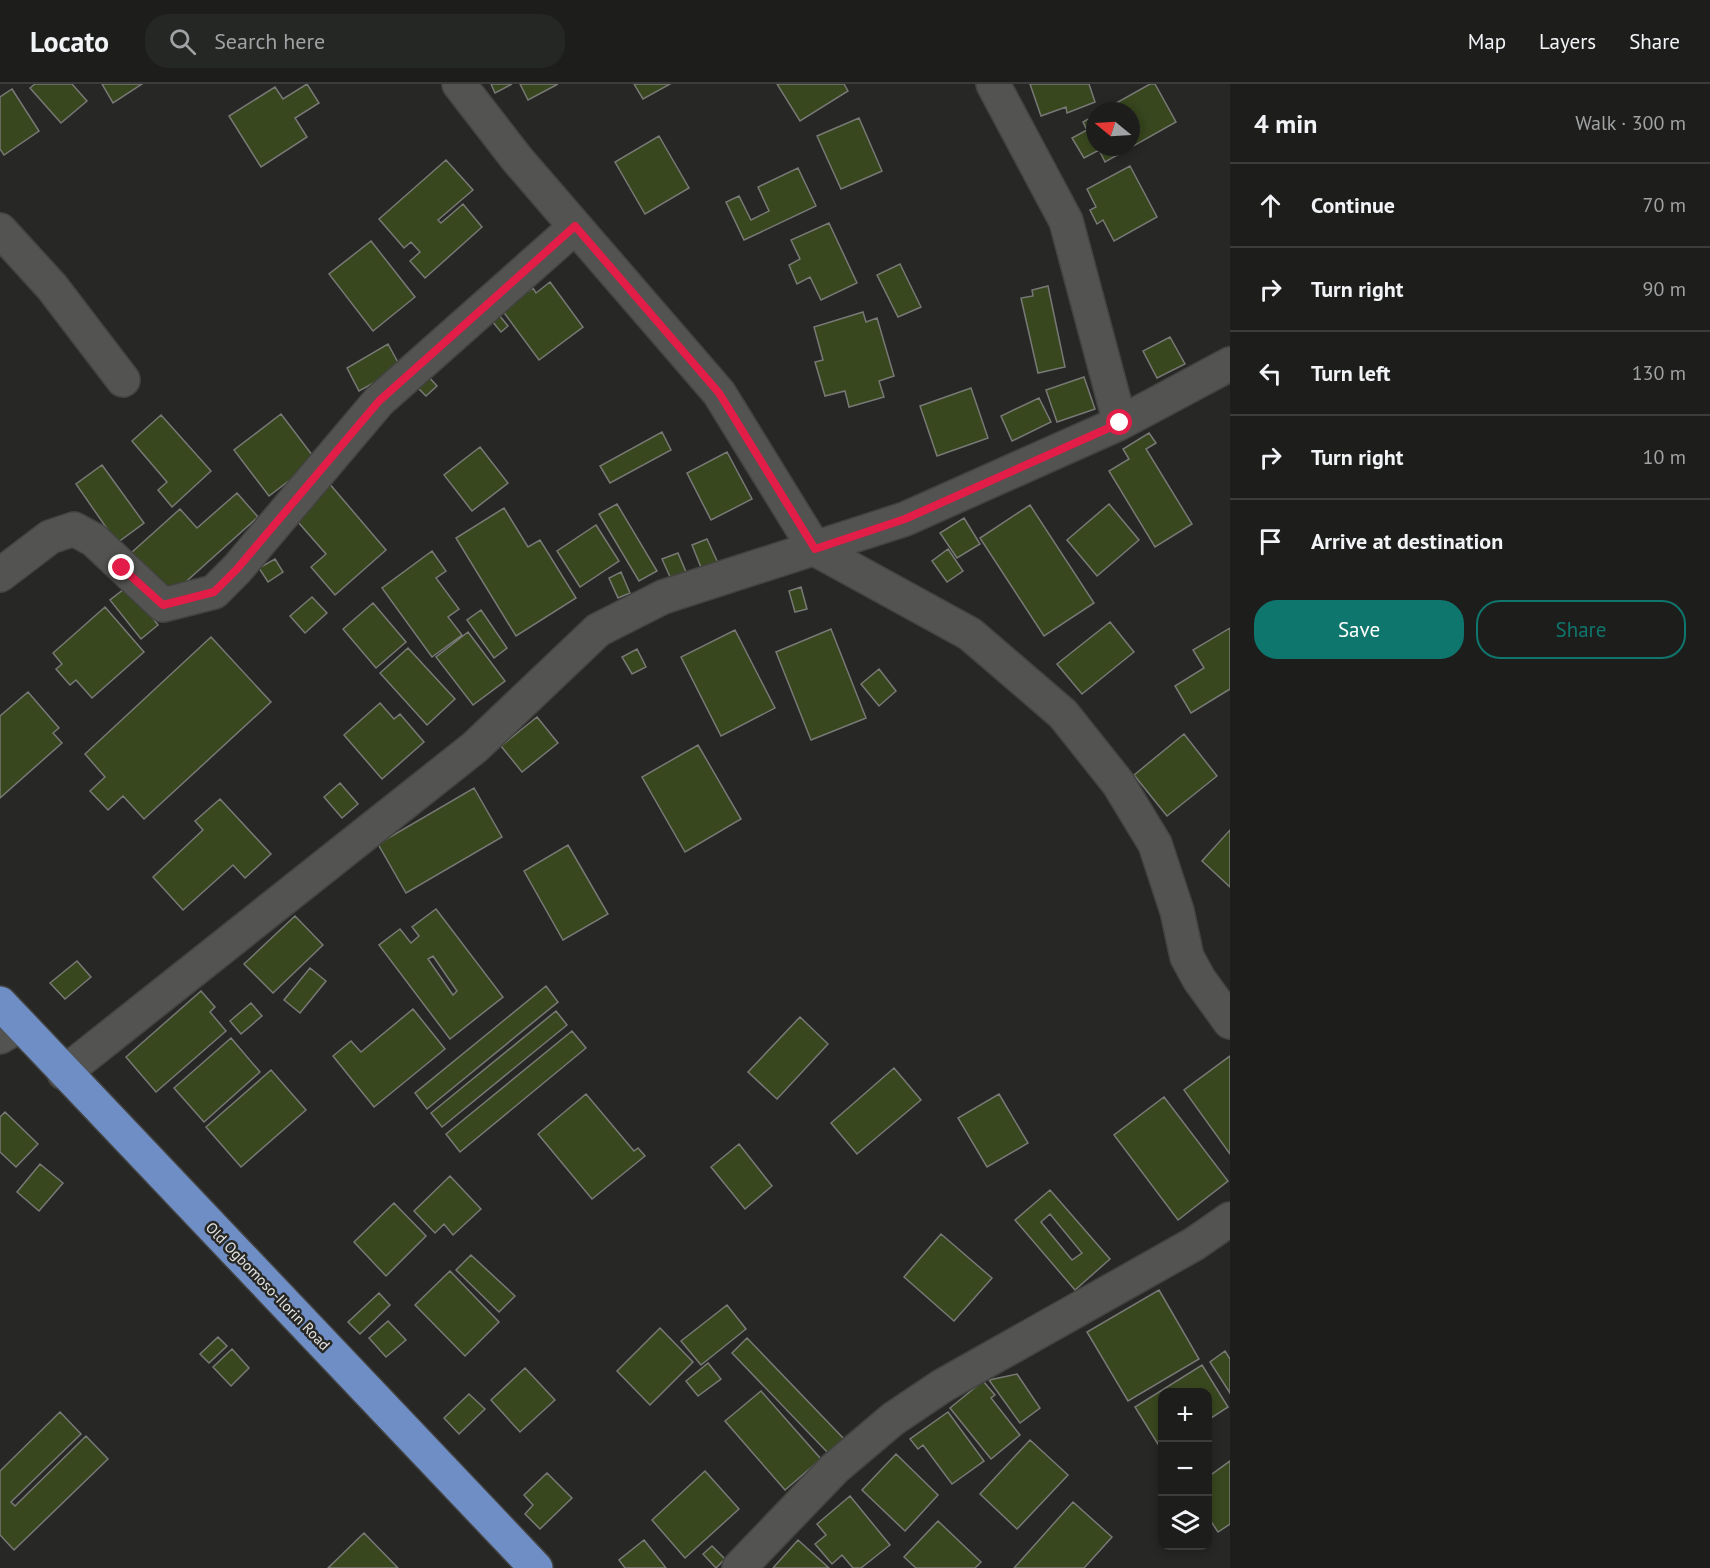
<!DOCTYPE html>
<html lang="en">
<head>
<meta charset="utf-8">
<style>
  body { margin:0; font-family:"PT Sans",sans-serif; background:#252725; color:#f1f3f6 }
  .controls { position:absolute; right:18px; bottom:18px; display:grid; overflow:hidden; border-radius:12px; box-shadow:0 3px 9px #0003 }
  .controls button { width:54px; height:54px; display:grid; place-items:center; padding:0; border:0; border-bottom:2px solid #3b3c3b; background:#1d1e1c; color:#f1f3f6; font:30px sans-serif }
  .compass { position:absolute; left:1086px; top:18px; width:54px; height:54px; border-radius:50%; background:#1d1e1c; box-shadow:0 3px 9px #0003; rotate:288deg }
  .stop { position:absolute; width:18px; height:18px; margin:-14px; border:4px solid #e11d48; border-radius:50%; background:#fff }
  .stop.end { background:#e11d48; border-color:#fff; box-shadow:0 2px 6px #0008 }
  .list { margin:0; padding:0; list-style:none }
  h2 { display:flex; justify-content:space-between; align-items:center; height:78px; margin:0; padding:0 24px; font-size:26px }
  h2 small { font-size:20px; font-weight:400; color:#a0a2a3 }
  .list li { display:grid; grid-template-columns:39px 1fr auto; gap:18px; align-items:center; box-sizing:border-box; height:84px; padding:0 24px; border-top:2px solid #3b3c3b }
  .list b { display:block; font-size:22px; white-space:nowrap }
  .list em { font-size:20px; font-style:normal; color:#a0a2a3 }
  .actions { display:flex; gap:12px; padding:18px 24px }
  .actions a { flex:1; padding:14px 0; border:2px solid #0f766e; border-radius:24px; text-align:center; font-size:21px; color:#0f766e }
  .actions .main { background:#0f766e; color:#fff }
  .icon { flex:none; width:33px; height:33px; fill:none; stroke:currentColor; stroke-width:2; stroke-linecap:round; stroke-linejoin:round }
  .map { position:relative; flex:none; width:1230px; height:1484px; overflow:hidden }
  header { display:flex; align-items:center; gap:36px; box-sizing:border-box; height:84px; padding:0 30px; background:#1d1e1c; border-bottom:2px solid #3b3c3b }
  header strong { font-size:28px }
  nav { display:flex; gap:33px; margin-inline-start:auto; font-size:21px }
  .search { width:420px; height:54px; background:#252725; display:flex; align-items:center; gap:15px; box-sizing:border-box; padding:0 21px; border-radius:24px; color:#a0a2a3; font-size:22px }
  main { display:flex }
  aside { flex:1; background:#1d1e1c }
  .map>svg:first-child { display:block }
  .building { fill:#38471e; stroke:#787976; stroke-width:1.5; fill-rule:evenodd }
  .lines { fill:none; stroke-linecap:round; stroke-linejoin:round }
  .street-casing { stroke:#434341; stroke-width:36 }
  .highway-casing { stroke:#434341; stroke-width:36 }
  .street { stroke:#535452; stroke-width:33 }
  .highway { stroke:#6f8ec5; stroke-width:33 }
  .route { stroke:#e11d48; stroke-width:8 }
  .labels { text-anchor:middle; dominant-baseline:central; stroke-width:5; stroke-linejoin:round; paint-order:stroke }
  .street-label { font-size:15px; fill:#e3e4e2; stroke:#272825 }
</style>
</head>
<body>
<header>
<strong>Locato</strong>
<div class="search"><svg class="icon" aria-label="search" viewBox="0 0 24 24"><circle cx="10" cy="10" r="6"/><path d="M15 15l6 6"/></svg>Search here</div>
<nav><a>Map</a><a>Layers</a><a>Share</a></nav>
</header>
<main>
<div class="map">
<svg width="1230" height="1484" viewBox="0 0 1230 1484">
  <rect width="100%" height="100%" fill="#272825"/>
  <path class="building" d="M35,0H72L87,17L61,39L30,4Z
    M102,0H142L113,19Z
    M307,0L319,19L295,34L307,53L261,83L229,32L275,3L283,15Z
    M491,0H512L495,9Z
    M520,0H558L528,16Z
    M634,0H670L643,15Z
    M777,0H844L848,7L800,37Z
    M1030,0H1089L1095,18L1067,29L1066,23L1041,32Z
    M1150,0H1155L1176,38L1105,78L1099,66L1084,74L1072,54L1087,46L1083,38L1095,31V63H1131V27H1102Z
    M12,5L39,47L4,71L0,65V13Z
    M859,34L882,87L841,105L817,52Z
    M659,52L689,104L645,130L615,78Z
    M446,76L473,106L438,136L441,139L463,120L482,143L425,194L410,177L420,168L411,158L404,164L379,135Z
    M1130,82L1157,133L1114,157L1103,136L1097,140L1090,126L1096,123L1087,105Z
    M798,84L816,122L744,156L726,118L739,112L751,136L769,127L758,103Z
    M829,139L857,199L821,216L810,193L797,200L789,181L800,175L791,156Z
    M371,157L415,213L373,247L329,190Z
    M900,180L921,223L898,233L877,191Z
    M550,198L583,243L539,276L502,226L533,204L536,209Z
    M1048,202L1065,283L1038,289L1021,214L1033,212L1032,206Z
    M494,225L508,242L501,248L487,231Z
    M863,228L866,238L877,234L894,292L879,297L884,313L849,323L845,307L825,312L815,278L823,276L814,243Z
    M1170,253L1185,280L1157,294L1143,267Z
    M388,260L401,284L359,307L347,284Z
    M427,291L437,302L426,312L415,301Z
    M1084,293L1095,325L1057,338L1046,306Z
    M971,304L988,354L937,372L920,322Z
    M1039,314L1051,338L1012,357L1001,332Z
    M281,330L316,376L269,412L234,366Z
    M161,331L211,387L172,423L158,406L167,398L132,357Z
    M662,348L671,366L610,399L600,382Z
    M1149,349L1156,359L1146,365L1192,440L1155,463L1109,387L1129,375L1123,365Z
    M480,363L508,399L472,427L444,391Z
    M727,368L752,415L711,436L687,389Z
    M102,381L144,439L117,459L76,400Z
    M328,398L386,466L335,511L311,483L326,470L291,430Z
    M237,409L258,433L170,512L131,469L180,425L197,444Z
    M617,420L657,487L639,497L599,430Z
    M1109,420L1139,456L1097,492L1067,456Z
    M1030,421L1094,519L1044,552L980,454Z
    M504,424L528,463L540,456L576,514L516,552L456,454Z
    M964,434L980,460L957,474L940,449Z
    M596,441L619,477L580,503L557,467Z
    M707,455L718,479L702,486L692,461Z
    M948,465L963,487L947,498L932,477Z
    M432,467L446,487L436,494L459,525L448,533L462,551L432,573L382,504Z
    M678,469L686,488L671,495L662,475Z
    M275,475L283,488L268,498L259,484Z
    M621,488L630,509L618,514L609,494Z
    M128,502L158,541L141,555L110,516Z
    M801,503L807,525L795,528L789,507Z
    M312,513L327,529L305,549L290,532Z
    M373,519L406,558L376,584L343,545Z
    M105,523L144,568L92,614L76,596L70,601L56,585L62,580L53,569Z
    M481,526L507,564L494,574L467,536Z
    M1110,538L1134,568L1082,610L1057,580Z
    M1230,544V605L1191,629L1175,602L1204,584L1193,566Z
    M831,545L866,634L811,656L776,568Z
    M735,546L775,624L721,652L681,573Z
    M468,548L505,597L473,621L436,573Z
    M211,553L271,618L144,735L123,712L108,726L90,707L105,693L85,670Z
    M408,564L455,615L427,641L380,589Z
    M637,565L646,583L632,590L622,573Z
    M879,585L896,607L879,622L861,600Z
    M28,608L59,644L53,649L62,659L0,714V632Z
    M380,619L394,635L400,630L424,658L382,695L344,651Z
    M537,633L558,659L522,688L501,662Z
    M1184,650L1217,692L1167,732L1134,691Z
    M698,661L741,735L685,768L642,693Z
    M340,699L358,720L342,734L324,713Z
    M474,704L502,753L406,809L378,760Z
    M220,715L271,770L245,794L233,781L183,826L153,793L203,746L195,737Z
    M1230,746V803L1202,777Z
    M568,761L608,830L563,856L524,787Z
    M436,825L503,913L450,955L379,861L400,845L411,859L419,852L412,843ZM433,872L457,907L453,911L428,875Z
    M295,832L323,861L273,909L244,880Z
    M77,877L91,893L65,915L50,899Z
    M310,884L326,897L300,929L284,916Z
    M546,902L558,918L427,1025L415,1009Z
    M201,907L215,923L210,928L226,947L156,1008L126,973Z
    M251,919L262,932L241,950L230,937Z
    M413,925L445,965L374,1023L333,972L351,957L361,968Z
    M556,927L567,941L442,1043L431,1029Z
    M800,933L828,960L777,1015L748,988Z
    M572,947L586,964L460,1068L446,1050Z
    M231,954L260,988L204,1038L174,1004Z
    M1230,972V1070L1184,1006Z
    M894,984L921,1016L857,1070L831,1039Z
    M271,986L306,1026L241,1083L206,1043Z
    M586,1010L634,1067L638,1064L645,1072L592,1115L538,1050Z
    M999,1010L1028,1059L987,1083L958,1034Z
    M1164,1013L1228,1097L1178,1136L1114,1051Z
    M5,1028L38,1060L16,1083L0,1068V1033Z
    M739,1060L772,1102L745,1125L711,1083Z
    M40,1080L63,1099L39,1127L17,1108Z
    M450,1092L481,1125L453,1151L444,1140L435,1149L414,1127Z
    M1050,1106L1110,1175L1075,1206L1015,1136ZM1050,1130L1082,1169L1072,1176L1041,1138Z
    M394,1119L426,1152L386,1192L354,1158Z
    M941,1150L992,1194L954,1237L904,1193Z
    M471,1171L515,1212L499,1228L456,1186Z
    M450,1187L499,1238L465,1272L415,1221Z
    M1159,1206L1199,1275L1128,1317L1087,1248Z
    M379,1209L390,1221L360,1250L348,1238Z
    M727,1221L746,1245L701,1281L681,1257Z
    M388,1237L406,1256L386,1273L369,1254Z
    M660,1244L693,1278L650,1321L617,1287Z
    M218,1253L227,1262L209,1279L200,1270Z
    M747,1254L846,1357L830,1371L732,1269Z
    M232,1265L249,1284L231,1302L213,1283Z
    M1225,1267L1230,1275V1309L1210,1278Z
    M708,1279L721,1295L698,1312L686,1297Z
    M1202,1281L1228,1323L1208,1336V1308H1162L1161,1365L1135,1323Z
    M525,1284L555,1316L520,1348L491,1316Z
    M1017,1290L1040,1324L1020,1339L989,1296Z
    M983,1297L995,1311L991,1314L1020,1351L991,1375L950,1324Z
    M761,1307L821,1375L785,1406L725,1337Z
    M469,1310L485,1325L459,1350L444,1334Z
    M60,1328L81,1350L11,1418L15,1422L86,1352L108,1375L14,1466L0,1451V1387Z
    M948,1328L984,1377L952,1400L923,1361L918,1365L910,1355Z
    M1030,1356L1068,1391L1017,1445L980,1410Z
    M896,1370L938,1411L905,1447L862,1406Z
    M1230,1377V1440L1218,1448L1208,1433V1393Z
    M705,1387L739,1425L685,1474L652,1436Z
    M547,1389L572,1414L540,1445L525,1430L533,1421L524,1411Z
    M850,1412L890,1461L861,1484H853L842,1471L832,1480L815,1460L826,1451L817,1440Z
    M1073,1418L1112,1453L1084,1484H1014Z
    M938,1437L981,1478L975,1484H916L904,1473Z
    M364,1449L398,1484H328Z
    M644,1456L666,1484H625L619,1476Z
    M798,1456L829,1484H773Z
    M712,1462L725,1475L716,1484L703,1470Z"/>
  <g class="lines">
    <g class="street-casing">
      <path id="street" d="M459,0L517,75L719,309L815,465L970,550L1063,630L1118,699L1155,760L1177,827L1187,873L1199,895L1230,938
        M993,0L1066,137L1120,339
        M0,146L52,203L123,296
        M0,491L50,453L74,445L94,456L163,521L214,508L237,485L379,317L575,143
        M0,953L19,942
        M64,989L475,663L598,546L663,513L905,435L1120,339L1230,280
        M739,1484L835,1384L893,1335L942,1302L1194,1160L1230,1135"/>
    </g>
    <g class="highway-casing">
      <path id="highway" d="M0,919L536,1484"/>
    </g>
    <use href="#street" class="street"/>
    <use href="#highway" class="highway"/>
  </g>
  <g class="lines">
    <path class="route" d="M122,484L163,521L214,508L237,485L379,317L575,142L719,309L815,465L905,435L1120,339"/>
  </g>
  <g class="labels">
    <g class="street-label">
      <text transform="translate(268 1202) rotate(46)">Old Ogbomoso-Ilorin Road</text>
    </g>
  </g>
</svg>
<div class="controls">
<button>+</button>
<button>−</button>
<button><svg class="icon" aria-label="layers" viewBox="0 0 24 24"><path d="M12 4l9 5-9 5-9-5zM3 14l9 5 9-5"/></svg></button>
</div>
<svg class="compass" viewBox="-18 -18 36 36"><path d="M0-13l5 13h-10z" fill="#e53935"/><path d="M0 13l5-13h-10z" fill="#a0a2a3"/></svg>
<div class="stop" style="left:1120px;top:339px"></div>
<div class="stop end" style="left:122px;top:484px"></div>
</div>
<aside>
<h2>4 min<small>Walk · 300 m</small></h2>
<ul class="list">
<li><svg class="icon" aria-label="ahead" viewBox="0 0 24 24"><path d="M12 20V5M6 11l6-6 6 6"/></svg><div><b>Continue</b></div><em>70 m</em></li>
<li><svg class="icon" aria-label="right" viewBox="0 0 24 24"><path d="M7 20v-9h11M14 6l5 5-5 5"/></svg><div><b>Turn right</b></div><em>90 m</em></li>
<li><svg class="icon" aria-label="left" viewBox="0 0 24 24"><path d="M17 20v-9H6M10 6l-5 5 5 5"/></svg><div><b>Turn left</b></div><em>130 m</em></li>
<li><svg class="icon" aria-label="right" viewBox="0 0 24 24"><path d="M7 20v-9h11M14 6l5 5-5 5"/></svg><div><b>Turn right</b></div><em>10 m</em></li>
<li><svg class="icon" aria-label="arrive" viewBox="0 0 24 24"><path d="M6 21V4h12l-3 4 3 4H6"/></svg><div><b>Arrive at destination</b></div></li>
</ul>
<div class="actions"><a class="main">Save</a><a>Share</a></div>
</aside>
</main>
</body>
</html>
